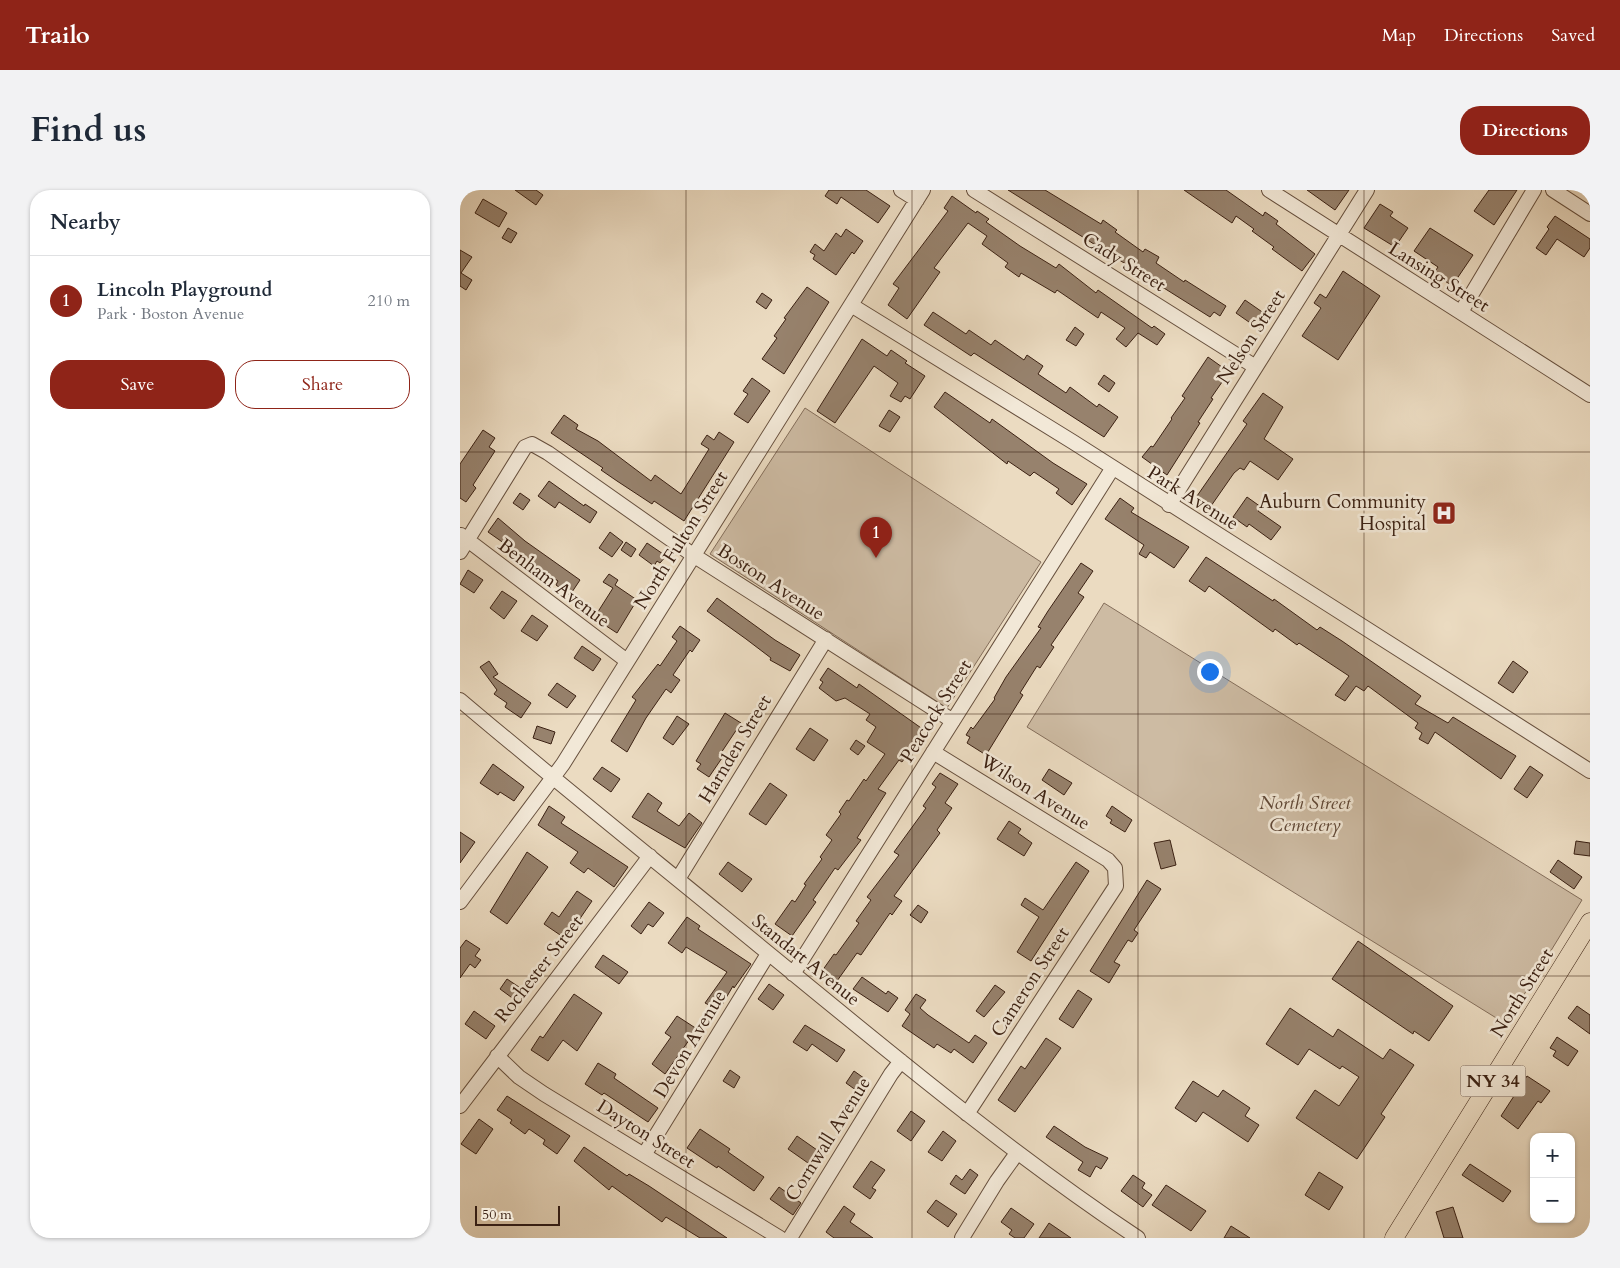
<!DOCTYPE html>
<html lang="en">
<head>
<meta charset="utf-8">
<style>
  body { margin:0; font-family:Cardo,serif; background:#f2f2f3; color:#1f2937 }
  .controls { position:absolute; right:15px; bottom:15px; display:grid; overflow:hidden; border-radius:10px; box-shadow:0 1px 4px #0004 }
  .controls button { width:45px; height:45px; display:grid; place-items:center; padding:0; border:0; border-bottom:1px solid #e0e1e3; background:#fff; color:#1f2937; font:25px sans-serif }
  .scale { position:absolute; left:15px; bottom:12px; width:85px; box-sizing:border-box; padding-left:5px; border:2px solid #3b2113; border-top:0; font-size:14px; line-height:18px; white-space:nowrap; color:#3b2113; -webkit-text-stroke:4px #f2e8d7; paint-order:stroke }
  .you { position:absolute; left:749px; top:481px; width:18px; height:18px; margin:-12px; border:4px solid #fff; border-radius:50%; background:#1a73e8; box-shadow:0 0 0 8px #1a73e833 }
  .badge { display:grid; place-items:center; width:32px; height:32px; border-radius:50%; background:#8f2418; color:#fff; font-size:16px; font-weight:700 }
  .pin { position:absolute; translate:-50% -41px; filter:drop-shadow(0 1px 2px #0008) }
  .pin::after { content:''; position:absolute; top:26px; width:18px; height:15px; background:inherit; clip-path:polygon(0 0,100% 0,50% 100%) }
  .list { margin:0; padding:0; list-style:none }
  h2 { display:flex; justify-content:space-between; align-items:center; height:65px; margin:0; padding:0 20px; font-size:21px }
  h2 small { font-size:16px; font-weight:400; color:#747a83 }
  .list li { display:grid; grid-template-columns:32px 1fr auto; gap:15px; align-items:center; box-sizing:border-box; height:90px; padding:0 20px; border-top:1px solid #e0e1e3 }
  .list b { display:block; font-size:19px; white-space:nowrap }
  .list p { margin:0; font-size:16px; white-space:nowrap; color:#747a83 }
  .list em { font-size:16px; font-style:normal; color:#747a83 }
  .actions { display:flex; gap:10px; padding:15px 20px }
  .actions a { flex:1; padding:11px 0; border:1px solid #8f2418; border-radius:20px; text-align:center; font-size:18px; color:#8f2418 }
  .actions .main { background:#8f2418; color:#fff }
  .map { position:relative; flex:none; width:1130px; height:1048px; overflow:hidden; border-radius:20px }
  header { display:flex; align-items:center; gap:30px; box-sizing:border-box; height:70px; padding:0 25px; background:#8f2418; color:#fff }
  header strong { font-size:24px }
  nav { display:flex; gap:28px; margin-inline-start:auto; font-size:18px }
  .intro { display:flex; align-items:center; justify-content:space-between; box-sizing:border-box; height:120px; padding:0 30px }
  h1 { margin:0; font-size:35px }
  .button { padding:12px 22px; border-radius:20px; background:#8f2418; color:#fff; font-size:18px; font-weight:700 }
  main { display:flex; gap:30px; padding:0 30px }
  aside { flex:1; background:#fff; border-radius:20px; box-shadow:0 1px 4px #0004 }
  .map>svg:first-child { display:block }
  .green { fill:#cdbba3; stroke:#846e5b }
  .building { fill:#97826d; stroke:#3b2113 }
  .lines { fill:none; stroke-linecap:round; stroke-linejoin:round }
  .minor-casing { stroke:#67503e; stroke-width:16 }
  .major-casing { stroke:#3b2113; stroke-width:19 }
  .minor { stroke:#f2e8d7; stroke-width:14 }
  .major { stroke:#ebdbc1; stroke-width:18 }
  .grid { fill:none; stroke:#3b2113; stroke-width:1; stroke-opacity:0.55 }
  .labels { text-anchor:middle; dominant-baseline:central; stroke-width:5; stroke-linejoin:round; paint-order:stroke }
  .shield { fill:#f2e8d7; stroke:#725d4e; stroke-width:1 }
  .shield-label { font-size:18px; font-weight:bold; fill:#3b2113 }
  .street-label { font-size:19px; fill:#3b2113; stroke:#f2e8d7 }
  .poi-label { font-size:19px; fill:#3b2113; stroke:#f2e8d7; text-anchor:end }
  .park-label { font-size:19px; font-style:italic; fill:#604837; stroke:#f2e8d7 }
</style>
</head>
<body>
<header>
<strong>Trailo</strong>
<nav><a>Map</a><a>Directions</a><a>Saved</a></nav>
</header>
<div class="intro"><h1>Find us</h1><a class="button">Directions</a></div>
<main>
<aside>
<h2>Nearby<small></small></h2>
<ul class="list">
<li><span class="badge">1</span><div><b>Lincoln Playground</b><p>Park · Boston Avenue</p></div><em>210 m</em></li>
</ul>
<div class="actions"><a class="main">Save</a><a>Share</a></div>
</aside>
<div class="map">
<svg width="1130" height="1048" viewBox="0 0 1130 1048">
  <rect width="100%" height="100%" fill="#ebdbc1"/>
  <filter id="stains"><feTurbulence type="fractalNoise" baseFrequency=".004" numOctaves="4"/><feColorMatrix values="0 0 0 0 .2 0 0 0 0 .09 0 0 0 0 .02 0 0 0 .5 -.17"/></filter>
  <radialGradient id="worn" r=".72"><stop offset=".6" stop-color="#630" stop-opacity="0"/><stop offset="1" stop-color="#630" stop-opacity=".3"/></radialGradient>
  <path class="green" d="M345,218L581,372L487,518L250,364Z
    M644,413L1122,710L1046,834L567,537Z"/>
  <path class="building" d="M55,0H76L83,5L76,15Z
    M369,0H406L430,16L418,33L381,7L377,14L365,6Z
    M548,0H585L641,34L643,30L657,40L655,42L683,62L685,59L699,67L696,73L724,92L725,90L766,116L760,126L754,122L750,127Z
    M724,0H766L803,26L805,22L818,31L816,34L855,64L842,81L812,59L814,57L792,41L794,39L776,26L772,33Z
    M847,0H889L875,20Z
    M1029,0H1057L1034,35L1014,21Z
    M492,6L516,23L517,21L529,29L526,32L560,56L596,78L599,74L636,103L638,100L692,138L694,136L705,144L697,155L678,143L666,157L656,149L665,138L641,122L638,128L597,100L595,103L561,83L559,87L545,77L548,73L522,54L527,46L508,33L474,78L480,82L447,129L428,115L439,98L433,94L488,21L484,18Z
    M23,9L47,23L39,37L15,23Z
    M920,14L933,22L930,26L948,38L935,57L904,38Z
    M1095,26L1130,49V58L1124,67L1097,49L1086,65L1076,58L1089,39L1087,37Z
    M48,38L57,43L51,53L42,48Z
    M970,38L1013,65L992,96L974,83L978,77L954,61Z
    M386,39L403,51L394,64L392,62L376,85L353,69L355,65L350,62L355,54L364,61L376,43L381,47Z
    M0,60L12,67L1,83L12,90L6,100L0,96Z
    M883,81L920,106L878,170L842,146L861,118L854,113L860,104L866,108Z
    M347,97L369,112L324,184L302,169L317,148L314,146L326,129L324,128Z
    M302,103L312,110L306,119L296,112Z
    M785,110L808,126L799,139L776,123Z
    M473,122L506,144L509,140L531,155L535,150L564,170L567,165L583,176L578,184L606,203L610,197L637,217L639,214L658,227L644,247L514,163L511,166L464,135Z
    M615,137L624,144L616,156L606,150Z
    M402,149L427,166L431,160L447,171L445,173L465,186L450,209L445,206L441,212L430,206L438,193L414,176L375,233L357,221Z
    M748,167L769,182L751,208L753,209L738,232L740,233L707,285L682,267L691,256L693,257L712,229L711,228L725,208L722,206Z
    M644,185L655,193L649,202L638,194Z
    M292,188L310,201L288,233L274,224L288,204L283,201Z
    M485,202L530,233L532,229L593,273L627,294L612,315L596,303L599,299L574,282L570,286L548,271L547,274L474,217Z
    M803,203L823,217L804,249L833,269L818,290L790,271L784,280L780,278L774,283L751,316L737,306L787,234L783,231Z
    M429,220L440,227L430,242L419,236Z
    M104,225L118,235L116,239L138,251L191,291L195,285L221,304L249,259L241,254L247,245L254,250L259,242L274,252L224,331L194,311L192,314L157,291L141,280L143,278L91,243Z
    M23,240L35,248L29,257L35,261L13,295L16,298L6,312L0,308V274Z
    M89,291L124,316L125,314L137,322L130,333L99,312L95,318L78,306Z
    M60,303L70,310L63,320L53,313Z
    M787,307L801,317L798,321L821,337L811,350L789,334L787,337L773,327Z
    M660,308L674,318L671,322L729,357L714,378L690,362L686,368L679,364L684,355L645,329Z
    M38,328L65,351L120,390L110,405L96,395L98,391L28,342Z
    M150,342L163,352L152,367L139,358Z
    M166,352L176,359L171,367L161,360Z
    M187,353L206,366L200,373L197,371L194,376L179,365Z
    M746,367L813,411L814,409L857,440L860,437L882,451L961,506L955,514L988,533L993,527L1056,566L1041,589L975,542L968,554L959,549L962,543L955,538L958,533L908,496L904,501L896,496L885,511L875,505L889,486L839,453L837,455L815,439L813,442L749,396L745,402L729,391Z
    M621,373L633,381L618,403L624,407L591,455L594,457L580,478L577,476L560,503L563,505L526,565L507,553L510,547L506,545L511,537L513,539L535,509L534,508L546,487L581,438L578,437L588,421Z
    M8,380L23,390L14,403L0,394Z
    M149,384L158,390L155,395L177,410L157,443L134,428L153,398L143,392Z
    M42,401L57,411L44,429L30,418Z
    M257,408L315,450L340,465L330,481L310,470L311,468L286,449L247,421Z
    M72,425L88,436L77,451L61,441Z
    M220,436L240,450L232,462L230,460L213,485L220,490L211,503L206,499L186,528L167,562L151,551L176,510L172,507L198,474L200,476L217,451L212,447Z
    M122,456L141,469L133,481L114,468Z
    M29,471L38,484L33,487L71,513L61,528L45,517L47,513L34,504L37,500L20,477Z
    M1053,471L1068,482L1053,503L1038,493Z
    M368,478L397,498L399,494L464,540L442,572L439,570L418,599L426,603L397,648L401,650L378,680L375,678L353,710L356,712L332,746L315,734L332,710L335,712L346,695L344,694L362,669L360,667L372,650L366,645L381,624L379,622L387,610L389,611L404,589L406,591L425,564L407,552L416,537L406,530L410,524L385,508L376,511L359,498L363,492L360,490Z
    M97,493L116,506L107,518L88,505Z
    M265,523L281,533L259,566L262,568L249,587L237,579L241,574L236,571Z
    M217,526L229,534L213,555L203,548Z
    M77,536L95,542L91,554L73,548Z
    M350,538L368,550L354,571L336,559Z
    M396,550L405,556L398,565L390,559Z
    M33,574L64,597L54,611L40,602L38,605L20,593Z
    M1070,576L1083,585L1067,608L1054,599Z
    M142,577L160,589L151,602L133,589Z
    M589,579L612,593L604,605L582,590Z
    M480,583L498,594L485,613L492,618L477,640L480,643L434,706L442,711L432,725L430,723L401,765L397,763L377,791L362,781L374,764L376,765L399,733L396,731L411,710L407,707L439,665L434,662L466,618L463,616L476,597L472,594Z
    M310,593L327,605L306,635L289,624Z
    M188,603L202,613L197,621L219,636L229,623L242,633L225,658L172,627Z
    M89,616L105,627L101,633L168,677L154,697L128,678L124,683L110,673L118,662L78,635Z
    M652,616L672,630L665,642L650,633L652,630L646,626Z
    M549,631L561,639L558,643L572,653L564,666L537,649Z
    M0,642L15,652L0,673Z
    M710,650L716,675L701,679L694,653Z
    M1116,651L1130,653V666L1114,664Z
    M67,662L88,677L47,734L30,722Z
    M1098,670L1122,687L1114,699L1090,682Z
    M268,672L292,689L282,702L259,684Z
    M616,672L629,681L571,771L557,762L579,727L561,715L565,708L583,720Z
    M687,690L701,699L674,740L678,743L672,752L668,750L654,772L660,775L649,793L630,781Z
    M117,701L132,711L106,749L84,734L92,722L99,727Z
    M189,712L204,723L193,737L188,734L181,744L171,736Z
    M458,715L468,722L461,733L450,725Z
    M227,727L240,736L238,739L291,774L274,798L273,796L259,820L245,813L267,782L226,757L222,763L208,753Z
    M6,750L20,759L15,766L21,770L15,778L10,774L0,788V758Z
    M898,751L993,816L969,851L954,841L953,844L872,789Z
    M143,765L168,782L159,794L135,777Z
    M402,787L426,804L428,801L438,808L428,822L393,799Z
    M47,789L62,799L55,810L40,799Z
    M309,794L324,805L313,820L298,809Z
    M535,795L545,802L524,827L516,821Z
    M618,800L632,809L613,838L599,829Z
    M114,804L142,823L117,861L103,850L88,871L71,860L80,846L83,848Z
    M456,804L466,810L460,818L468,825L509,853L515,845L527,853L513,873L494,859L491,863L477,854L474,858L442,836L450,824L445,820Z
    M1117,816L1130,825V844L1108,828Z
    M830,818L873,847L878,839L923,869L930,859L954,875L921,924L925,927L897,969L836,928L855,900L879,916L899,887L882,876L880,879L849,859L838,875L806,854Z
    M14,821L35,836L26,849L5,834Z
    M217,826L237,839L205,884L192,874L211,847L205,843Z
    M345,835L385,860L377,872L352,854L347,861L333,852Z
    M1097,847L1118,861L1108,876L1093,866L1096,861L1090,858Z
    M586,848L601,858L555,922L538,910L561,876L565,879Z
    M138,873L156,884L154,888L198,918L188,932L144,903L142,905L125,894Z
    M270,880L280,887L274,898L263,891Z
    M394,881L408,891L400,903L386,893Z
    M1067,886L1090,901L1081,913L1078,911L1058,939L1041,926Z
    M733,891L758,907L763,900L790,918L785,926L799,935L788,952L743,922L736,932L715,918Z
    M47,906L110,946L97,964L83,954L85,950L69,939L65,944L50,933L52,930L37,920Z
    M451,921L465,931L451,951L437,941Z
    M19,929L33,939L16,964L1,954Z
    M594,936L625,957L648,968L641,979L636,976L630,987L618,980L623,972L586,947Z
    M240,939L270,959L268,962L304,987L294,1001L258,976L257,978L227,958Z
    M483,941L496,951L482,971L468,962Z
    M337,946L357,960L348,973L328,959Z
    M124,957L167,986L169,984L189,996L267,1048H240L206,1027L202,1032L152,996L149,1000L114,971Z
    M411,971L425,980L412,998L416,1000L410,1009L393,997Z
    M1010,974L1051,1001L1043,1012L1002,985Z
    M510,979L518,985L505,1004L490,994L496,985L502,990Z
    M859,982L883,997L869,1020L845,1005Z
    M673,985L685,993L682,998L692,1005L683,1017L661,1001Z
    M706,995L746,1021L731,1041L692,1015Z
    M319,997L341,1013L333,1025L310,1009Z
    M476,1010L497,1024L488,1037L467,1022Z
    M384,1016L395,1024L390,1032L413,1048H374L366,1042Z
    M993,1017L1003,1048H984L976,1022Z
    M551,1018L574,1034L564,1048H555L549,1044L552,1040L541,1032Z
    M589,1033L611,1048H579Z
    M771,1036L790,1048H764Z"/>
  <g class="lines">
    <g class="minor-casing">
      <path id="minor" d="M441,0L457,10
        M514,0L794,176
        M809,0L1130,205
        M1093,0L1130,24
        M391,115L613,252L1130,581
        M1001,122L1074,0
        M709,315L907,0
        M1,345L167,471
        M0,362L65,257L72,254L88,263L233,365L493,531
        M0,510C85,582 172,652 259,723C396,834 531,950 678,1048
        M473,562L648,670L655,678L656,696L507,924
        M218,689L366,449
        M0,712L103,574L463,0
        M333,784L652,279
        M37,866L59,887L84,904L320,1048
        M0,916L190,666
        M184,965L308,764
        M330,1048L431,884L441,871
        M502,1048L537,991L557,963"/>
    </g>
    <g class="major-casing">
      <path id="major" d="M934,1048L1130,732"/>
    </g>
    <use href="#minor" class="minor"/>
    <use href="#major" class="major"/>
  </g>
  <path class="grid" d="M226,0V1048M452,0V1048M678,0V1048M904,0V1048M0,262H1130M0,524H1130M0,786H1130"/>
  <defs>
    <g id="hospital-square" transform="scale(1.25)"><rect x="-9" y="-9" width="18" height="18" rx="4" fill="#8f2418" stroke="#f2e8d7"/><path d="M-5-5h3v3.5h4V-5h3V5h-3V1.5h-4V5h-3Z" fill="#fff"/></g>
  </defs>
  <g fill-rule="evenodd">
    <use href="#hospital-square" x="984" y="323"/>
  </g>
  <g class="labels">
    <rect class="shield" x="1000.5" y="875.5" width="65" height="31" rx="4"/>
    <g class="shield-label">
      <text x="1033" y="891">NY 34</text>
    </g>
    <g class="street-label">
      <text transform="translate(664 72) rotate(32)">Cady Street</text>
      <text transform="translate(979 87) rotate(32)">Lansing Street</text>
      <text transform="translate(791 147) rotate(-57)">Nelson Street</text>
      <text transform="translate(733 308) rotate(32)">Park Avenue</text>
      <text transform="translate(221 350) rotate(-58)">North Fulton Street</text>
      <text transform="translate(311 392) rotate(33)">Boston Avenue</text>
      <text transform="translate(94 393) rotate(37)">Benham Avenue</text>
      <text transform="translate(476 521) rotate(-58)">Peacock Street</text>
      <text transform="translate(275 559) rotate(-59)">Harnden Street</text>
      <text transform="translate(575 602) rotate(32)">Wilson Avenue</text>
      <text transform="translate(346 770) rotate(39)">Standart Avenue</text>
      <text transform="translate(79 779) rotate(-52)">Rochester Street</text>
      <text transform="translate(570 792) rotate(-57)">Cameron Street</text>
      <text transform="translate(1062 803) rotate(-58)">North Street</text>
      <text transform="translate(230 854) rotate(-59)">Devon Avenue</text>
      <text transform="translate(186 944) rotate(32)">Dayton Street</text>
      <text transform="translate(368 949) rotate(-58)">Cornwall Avenue</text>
    </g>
    <g class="poi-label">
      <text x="966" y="312">Auburn Community<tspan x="966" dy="22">Hospital</tspan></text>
    </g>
    <g class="park-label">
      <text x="845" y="613">North Street<tspan x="845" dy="22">Cemetery</tspan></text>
    </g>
  </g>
  <rect width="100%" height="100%" filter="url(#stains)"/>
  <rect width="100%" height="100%" fill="url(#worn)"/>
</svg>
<div class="controls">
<button>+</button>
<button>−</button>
</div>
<div class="scale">50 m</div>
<div class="you"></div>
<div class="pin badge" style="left:416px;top:368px">1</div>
</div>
</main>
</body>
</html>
